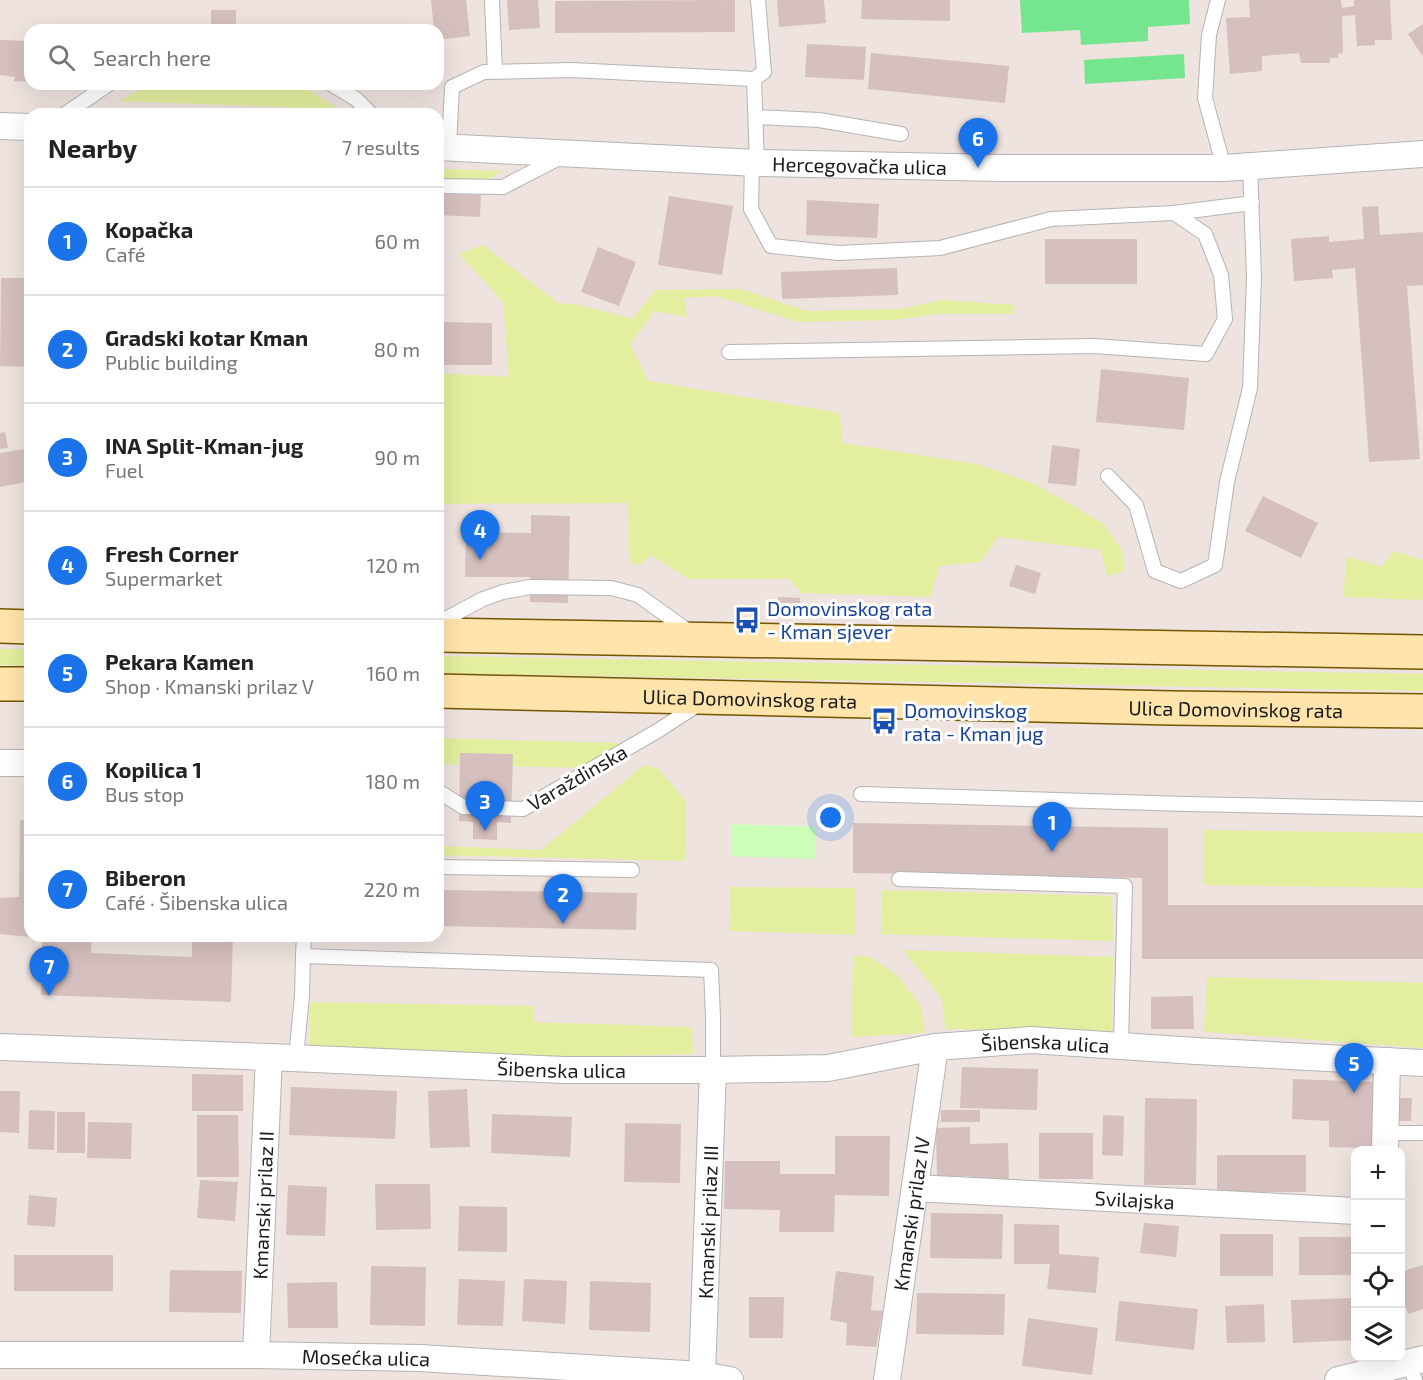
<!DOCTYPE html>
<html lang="en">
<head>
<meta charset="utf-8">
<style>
  body { margin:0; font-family:"Exo 2",sans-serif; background:#f2f2f2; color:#222 }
  .controls { position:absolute; right:18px; bottom:18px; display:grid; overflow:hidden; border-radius:12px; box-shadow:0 6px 24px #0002 }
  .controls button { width:54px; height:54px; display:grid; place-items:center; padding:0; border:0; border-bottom:2px solid #e0e0e0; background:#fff; color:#222; font:30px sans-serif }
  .you { position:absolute; left:831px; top:818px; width:21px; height:21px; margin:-15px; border:4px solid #fff; border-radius:50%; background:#1a73e8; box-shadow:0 0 0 9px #1a73e833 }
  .badge { display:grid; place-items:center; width:39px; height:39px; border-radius:50%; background:#1a73e8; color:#fff; font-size:20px; font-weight:700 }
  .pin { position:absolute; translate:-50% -50px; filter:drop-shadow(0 2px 3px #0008) }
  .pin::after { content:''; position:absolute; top:32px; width:21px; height:18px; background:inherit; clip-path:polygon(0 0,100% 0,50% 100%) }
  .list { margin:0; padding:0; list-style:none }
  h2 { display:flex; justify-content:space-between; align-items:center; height:78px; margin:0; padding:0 24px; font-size:26px }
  h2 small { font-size:20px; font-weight:400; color:#767676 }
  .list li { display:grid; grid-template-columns:39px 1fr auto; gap:18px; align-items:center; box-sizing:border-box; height:108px; padding:0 24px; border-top:2px solid #e0e0e0 }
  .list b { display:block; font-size:22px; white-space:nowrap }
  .list p { margin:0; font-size:20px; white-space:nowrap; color:#767676 }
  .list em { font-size:20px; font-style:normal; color:#767676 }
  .icon { flex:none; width:33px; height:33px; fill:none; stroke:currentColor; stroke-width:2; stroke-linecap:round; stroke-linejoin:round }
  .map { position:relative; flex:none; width:1423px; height:1380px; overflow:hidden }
  .search { position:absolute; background:#fff; box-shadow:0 6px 24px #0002; left:24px; top:24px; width:420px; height:66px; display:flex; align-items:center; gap:15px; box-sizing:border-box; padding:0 21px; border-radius:18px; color:#767676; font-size:22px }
  .panel { position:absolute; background:#fff; box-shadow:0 6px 24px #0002; left:24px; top:108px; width:420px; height:834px; border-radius:18px }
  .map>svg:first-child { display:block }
  .grass { fill:#e3ee9f }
  .park { fill:#cbfeb6 }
  .pitch { fill:#75e590 }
  .building { fill:#d5c0bf }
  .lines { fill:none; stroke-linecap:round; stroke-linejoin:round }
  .service-casing { stroke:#b4b4b4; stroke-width:16 }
  .minor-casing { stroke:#b4b4b4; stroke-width:28 }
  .secondary-casing { stroke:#745500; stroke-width:36 }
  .service { stroke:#fff; stroke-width:14 }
  .minor { stroke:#fff; stroke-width:26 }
  .secondary { stroke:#ffe4ac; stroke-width:33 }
  .labels { text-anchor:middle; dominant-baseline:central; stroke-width:6; stroke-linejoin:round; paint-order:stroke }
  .street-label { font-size:20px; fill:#1b1b1b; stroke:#fff }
  .transit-label { font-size:20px; fill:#164399; stroke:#fff; text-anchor:start }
</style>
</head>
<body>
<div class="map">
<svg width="1423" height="1380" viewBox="0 0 1423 1380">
  <rect width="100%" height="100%" fill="#eee3df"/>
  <path class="grass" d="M151,84H298L340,109L119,101Z
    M438,169L503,171L484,181H438Z
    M483,245L558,303L580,305L633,319L655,290L742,289L806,311L901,309L940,300L1015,305L1013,314H937L893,320L798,322L716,296L684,298L687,317L654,311L630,344L648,381L840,413L842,443L977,464L1037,485L1104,524L1122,550L1124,571L1107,576L1101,550L998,537L980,562L939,566L930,597L801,593L789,579H689L650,555L639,566L629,561L628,503L438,504V373L509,377L503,302L459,254Z
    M1393,551L1423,560V600L1343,597L1347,556L1381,567Z
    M0,649H30V666L0,665Z
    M438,656L1423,674V691L438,673Z
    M438,738L623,743L581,768L438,764Z
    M644,765L658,768L686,801L685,861L438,855V846L541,850Z
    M1204,830L1423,833V888L1203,885Z
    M730,887L856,888L855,935L729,931Z
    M882,890L1112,896L1113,941L881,934Z
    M903,950L1113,957L1111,1032L945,1029L942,999Z
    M853,956H869L898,976L921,1006L925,1033L851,1037Z
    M1207,977L1423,983V1048L1204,1032Z
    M310,1002L533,1006V1022L692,1027L693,1054L573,1057L310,1047Z"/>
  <path class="park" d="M732,824L816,827L815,859L731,856Z"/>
  <path class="pitch" d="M1020,0H1189L1190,24L1148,27V41L1081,45L1080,30L1022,33Z
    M1184,54L1185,78L1085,84L1084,60Z"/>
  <path class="building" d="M431,0H466L470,36L438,40V30H434Z
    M507,0H538L540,28L509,30Z
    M729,0H735V32L555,33V1Z
    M777,0H824L826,23L779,27Z
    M862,0H950V21L861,19Z
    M1249,0H1341L1342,8L1354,6V0H1390L1392,40H1375V45L1357,46L1355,15L1342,16L1343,53L1338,54V58H1330V63H1301L1299,53L1262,56V71L1230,74L1226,18L1250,17Z
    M211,10H236V30H207V24H211Z
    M1423,24V57L1408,34Z
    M0,40L30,41V82L14,81L15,77L0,75Z
    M807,44L866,47L864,80L805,77Z
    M871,53L1009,66L1005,103L868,89Z
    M438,194L481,195L480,217L438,215Z
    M669,196L733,206L722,275L658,265Z
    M807,200L879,204L877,238L806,235Z
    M1378,206L1380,235L1423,232V285L1407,286L1420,459L1369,462L1355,268L1332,270L1333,278L1294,281L1291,239L1329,236V242L1364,239L1362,207Z
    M1045,239H1137V284H1045Z
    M598,247L636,262L619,306L581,292Z
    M897,268L898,295L782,299L781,272Z
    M1,278H30V367L0,366Z
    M438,322L492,323V365H438Z
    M1101,369L1189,378L1184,430L1096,422Z
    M5,432L8,448L0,449V433Z
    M1052,445L1080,449L1076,486L1048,483Z
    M30,448V481L0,487V453Z
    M1263,496L1318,523L1301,558L1245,531Z
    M531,515L570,516L568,603L530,602V577H465L466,532L531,533Z
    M1016,565L1041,573L1035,594L1009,586Z
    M778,597L800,598V604L778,603Z
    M460,753L513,754L511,823L497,822V840L473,839V822L459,821Z
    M20,820H30V937L0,934V898L19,897Z
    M853,823L1168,828V905H1423V959H1142V878L853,873Z
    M438,890L637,893L636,930L438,926Z
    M42,936H92L91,953L192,957V936H233L231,1002L41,995Z
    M1193,996L1194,1029H1151V997Z
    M962,1067L1038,1069L1037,1110L960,1108Z
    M192,1074L243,1075V1111H192Z
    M1293,1079L1373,1082L1372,1148L1329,1147V1121L1292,1119Z
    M291,1087L397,1091L395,1139L289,1135Z
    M467,1089L470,1147L430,1148L428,1091Z
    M0,1091H20L19,1133L0,1132Z
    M1145,1098L1197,1099L1196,1185H1144Z
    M1398,1098H1412L1411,1121H1397Z
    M29,1110L55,1111L54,1150L28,1149Z
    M941,1110H980V1122H941Z
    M57,1112H85V1153H57Z
    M492,1114L572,1117L570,1157L491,1153Z
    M197,1115H238L239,1177H197Z
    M1103,1115L1124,1116L1123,1156L1102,1155Z
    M88,1122L132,1123L131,1159L87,1158Z
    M625,1123L681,1124L680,1183L624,1182Z
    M970,1127V1144L1008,1143L1009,1181L970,1182V1176L937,1177L936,1128Z
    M1039,1133H1093V1179H1039Z
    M835,1136H890L889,1196L835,1195L834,1232H779L780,1210L724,1209L725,1161H780V1174H835Z
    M1217,1155H1306V1192H1217Z
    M200,1180L238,1182L235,1221L197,1218Z
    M375,1184H430L431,1229L376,1230Z
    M288,1185L327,1187L325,1236L286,1235Z
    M29,1195L57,1198L55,1227L27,1225Z
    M459,1206L507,1207V1252L458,1251Z
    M931,1213L1003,1214L1002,1259L930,1258Z
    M1144,1223L1179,1226L1176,1257L1140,1253Z
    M1014,1224L1059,1225V1254L1099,1257L1096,1293L1047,1289L1050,1264H1014Z
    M1220,1234H1273V1276H1220Z
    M1299,1237H1356V1275H1299Z
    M14,1255H113V1291H14Z
    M1423,1265V1309L1408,1314L1400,1290V1272Z
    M371,1266L426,1267L425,1326L370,1325Z
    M170,1270L242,1271L241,1313L169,1312Z
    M836,1271L874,1276L871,1310L883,1311L876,1347L846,1345L847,1323L830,1320Z
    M459,1279L505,1281L503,1326L457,1325Z
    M524,1279L567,1281L565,1324L522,1321Z
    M590,1281L651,1283L650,1332L589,1330Z
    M337,1282L338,1328H288L287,1283Z
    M917,1293L1005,1294L1004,1335L916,1334Z
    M749,1297H784L783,1338H749Z
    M1356,1298V1340L1293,1343L1291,1300Z
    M1119,1301L1198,1309L1194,1350L1115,1341Z
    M1264,1304L1265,1342L1227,1343L1225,1306Z
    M1028,1318L1098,1328L1092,1375L1022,1366Z"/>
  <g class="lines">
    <g class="service-casing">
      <path id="service" d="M492,0L495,72
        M1218,0L1209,35L1205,98L1224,168
        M754,79L764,72L758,0
        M331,84L356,99L371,114
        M65,114L109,84
        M756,117L819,120L901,134
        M449,147L452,87L484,72L571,70L754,79L757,163
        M752,163L751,209L771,246L839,253L940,248L1051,219L1174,213L1252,203
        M438,186L503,187L559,158
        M729,352L1094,346L1206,354L1225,319L1221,275L1205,234L1174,213
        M1108,476L1136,505L1155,571L1181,581L1215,565L1227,482L1250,388L1254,277L1250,166
        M438,623L483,599L503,592L530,587L611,588L638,595L691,633
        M438,791L463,807L523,809L659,730L699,704
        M861,794L1186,804L1423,809
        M438,867L632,870
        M899,879L1125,886L1121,1045
        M303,956L304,936
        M296,1058L302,996L303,956L711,970L713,1017V1070
        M1385,1133H1423
        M1408,1362L1415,1380"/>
    </g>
    <g class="minor-casing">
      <g id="minor">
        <path d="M0,126L30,127"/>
        <path id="s1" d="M438,147L757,163L1000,168H1224L1423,154"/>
        <path d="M0,763H30"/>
        <path id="s2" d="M0,1047L269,1057L564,1070H713L828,1068L935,1047L1031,1040L1196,1051L1423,1063"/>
        <path d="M1385,1150L1387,1061"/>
        <path id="s3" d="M915,1188L1356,1211"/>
        <path id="s4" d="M0,1355H256L419,1358L702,1375L730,1380"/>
        <path id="s5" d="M256,1355L269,1057"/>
        <path id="s6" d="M702,1375L713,1070"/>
        <path id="s7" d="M887,1380L935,1047"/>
        <path d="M1338,1380L1423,1359"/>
      </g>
    </g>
    <g class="secondary-casing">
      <g id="secondary">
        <path d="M0,626L30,627"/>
        <path d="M438,635L1423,652"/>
        <path d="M0,684H30"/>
        <path id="s8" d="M438,691L1172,708L1423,711"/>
      </g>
    </g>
    <use href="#service" class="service"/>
    <use href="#minor" class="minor"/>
    <use href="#secondary" class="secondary"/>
  </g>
  <defs>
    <g id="bus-bare" transform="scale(2.07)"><path d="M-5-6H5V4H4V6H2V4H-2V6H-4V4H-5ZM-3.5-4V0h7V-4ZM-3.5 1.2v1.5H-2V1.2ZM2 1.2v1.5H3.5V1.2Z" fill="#1a4fb4" stroke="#fff" stroke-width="2.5" paint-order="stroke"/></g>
  </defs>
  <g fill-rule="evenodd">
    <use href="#bus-bare" x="747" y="620"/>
    <use href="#bus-bare" x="884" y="721"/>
  </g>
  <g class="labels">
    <g class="street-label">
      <text stroke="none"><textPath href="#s1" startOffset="422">Hercegovačka ulica</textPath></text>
      <text stroke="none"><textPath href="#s8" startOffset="312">Ulica Domovinskog rata</textPath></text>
      <text stroke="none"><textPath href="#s8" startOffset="798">Ulica Domovinskog rata</textPath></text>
      <text transform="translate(577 777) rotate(-30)">Varaždinska</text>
      <text stroke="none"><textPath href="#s2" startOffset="1048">Šibenska ulica</textPath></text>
      <text stroke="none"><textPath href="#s2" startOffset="562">Šibenska ulica</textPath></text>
      <text stroke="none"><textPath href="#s3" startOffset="220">Svilajska</textPath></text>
      <text stroke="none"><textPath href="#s5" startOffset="150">Kmanski prilaz II</textPath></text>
      <text stroke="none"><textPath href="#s7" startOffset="168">Kmanski prilaz IV</textPath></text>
      <text stroke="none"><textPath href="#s6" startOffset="153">Kmanski prilaz III</textPath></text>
      <text stroke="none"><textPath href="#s4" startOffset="366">Mosećka ulica</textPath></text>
    </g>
    <g class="transit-label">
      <text x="767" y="608">Domovinskog rata<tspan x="767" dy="23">- Kman sjever</tspan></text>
      <text x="904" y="710">Domovinskog<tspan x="904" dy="23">rata - Kman jug</tspan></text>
    </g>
  </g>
</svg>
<div class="controls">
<button>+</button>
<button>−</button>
<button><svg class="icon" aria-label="locate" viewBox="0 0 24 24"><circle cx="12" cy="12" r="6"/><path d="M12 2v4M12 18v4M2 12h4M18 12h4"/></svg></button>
<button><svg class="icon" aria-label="layers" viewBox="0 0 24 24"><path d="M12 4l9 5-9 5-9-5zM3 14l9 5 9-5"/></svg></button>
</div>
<div class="you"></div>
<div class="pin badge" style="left:1052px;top:852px">1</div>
<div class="pin badge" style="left:563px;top:924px">2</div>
<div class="pin badge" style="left:485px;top:831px">3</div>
<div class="pin badge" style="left:480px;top:560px">4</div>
<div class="pin badge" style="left:1354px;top:1093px">5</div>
<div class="pin badge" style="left:978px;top:168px">6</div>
<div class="pin badge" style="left:49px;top:996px">7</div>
<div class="search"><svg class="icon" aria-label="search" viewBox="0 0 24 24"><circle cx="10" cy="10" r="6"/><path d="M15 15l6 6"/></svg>Search here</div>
<section class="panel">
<h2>Nearby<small>7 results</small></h2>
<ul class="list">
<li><span class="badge">1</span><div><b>Kopačka</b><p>Café</p></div><em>60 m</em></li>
<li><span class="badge">2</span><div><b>Gradski kotar Kman</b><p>Public building</p></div><em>80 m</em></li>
<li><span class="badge">3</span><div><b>INA Split-Kman-jug</b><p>Fuel</p></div><em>90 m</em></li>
<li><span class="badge">4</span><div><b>Fresh Corner</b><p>Supermarket</p></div><em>120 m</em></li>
<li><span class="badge">5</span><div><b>Pekara Kamen</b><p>Shop · Kmanski prilaz V</p></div><em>160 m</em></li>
<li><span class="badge">6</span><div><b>Kopilica 1</b><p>Bus stop</p></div><em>180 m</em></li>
<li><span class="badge">7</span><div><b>Biberon</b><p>Café · Šibenska ulica</p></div><em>220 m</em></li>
</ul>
</section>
</div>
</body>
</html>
